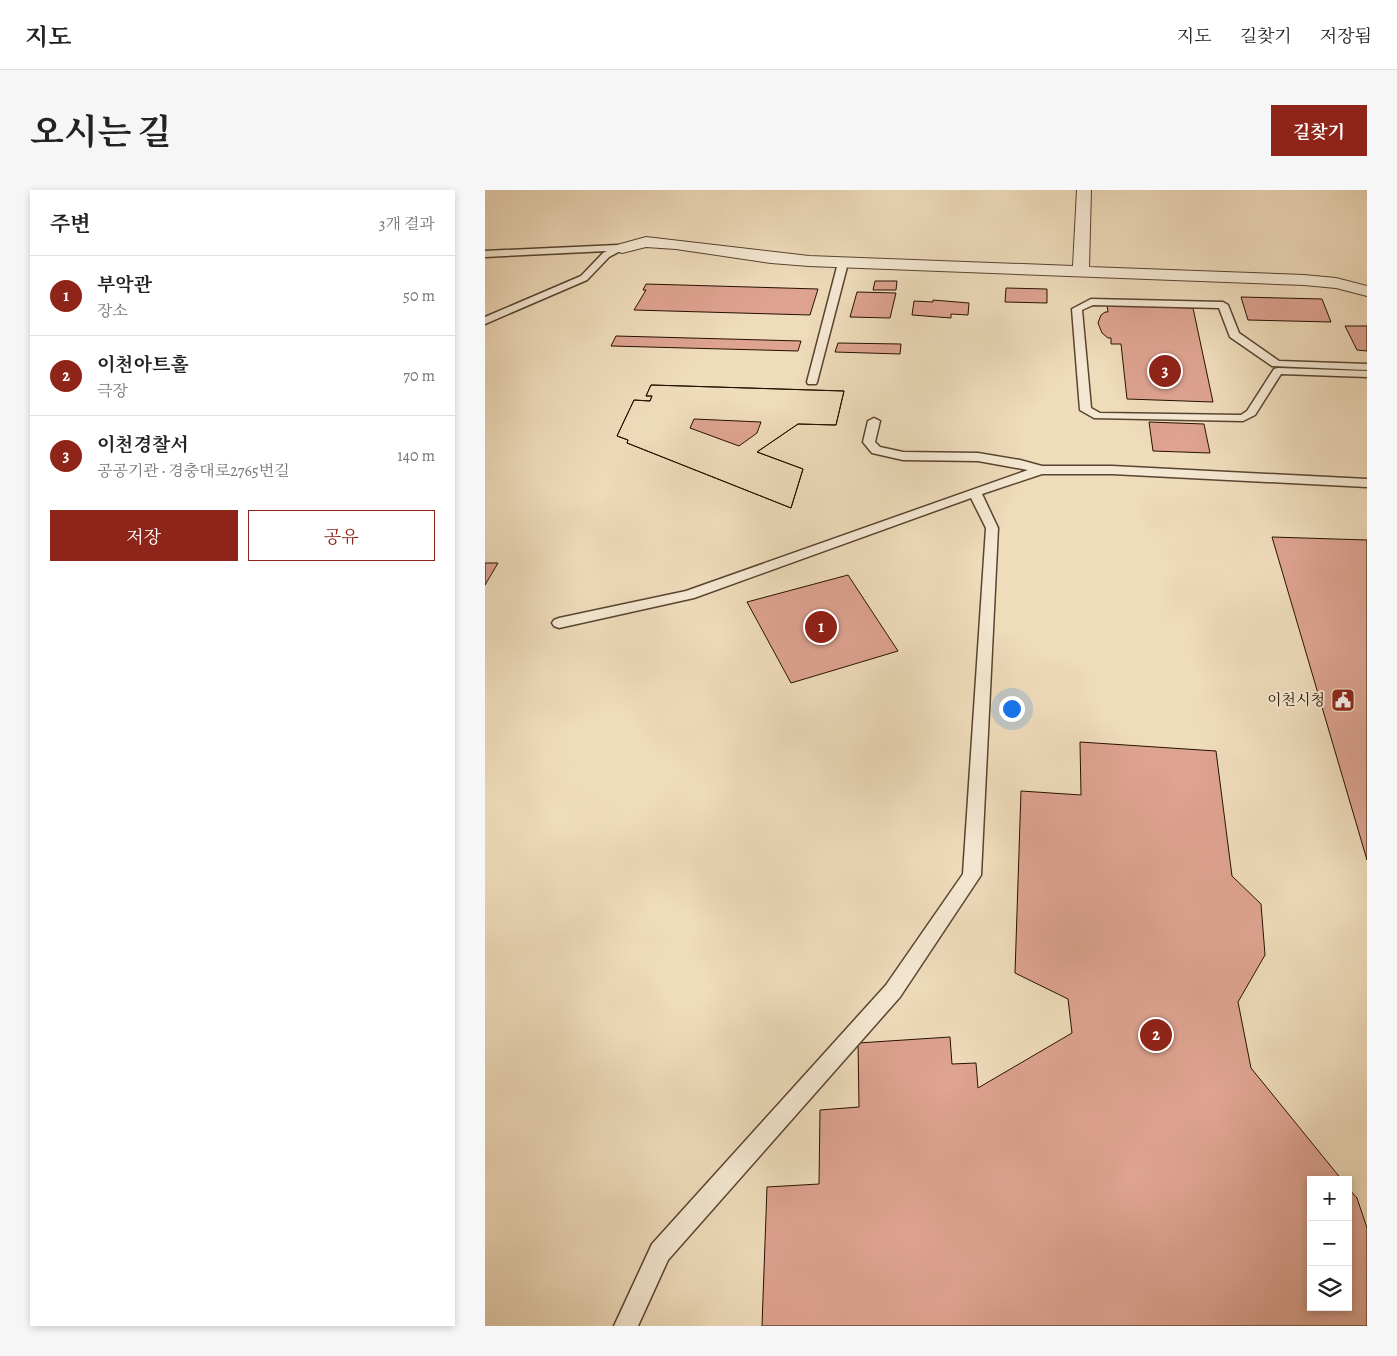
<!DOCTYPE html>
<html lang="ko">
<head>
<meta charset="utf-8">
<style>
  body { margin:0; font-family:Alegreya,"Noto Serif KR",serif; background:#f6f6f6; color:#222 }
  .controls { position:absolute; right:15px; bottom:15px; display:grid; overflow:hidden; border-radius:0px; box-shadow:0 2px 8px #0003 }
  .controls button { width:45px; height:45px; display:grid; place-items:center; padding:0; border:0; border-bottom:1px solid #e0e0e0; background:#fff; color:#222; font:25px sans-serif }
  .you { position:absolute; left:526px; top:518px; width:18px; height:18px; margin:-12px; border:4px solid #fff; border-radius:50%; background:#1a73e8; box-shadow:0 0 0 8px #1a73e833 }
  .badge { display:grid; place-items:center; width:32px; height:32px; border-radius:50%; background:#8f2418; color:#fff; font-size:16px; font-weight:700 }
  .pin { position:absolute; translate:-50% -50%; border:2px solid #fff; box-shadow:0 1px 5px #0006 }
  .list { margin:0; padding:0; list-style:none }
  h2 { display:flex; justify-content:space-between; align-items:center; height:65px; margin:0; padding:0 20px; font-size:21px }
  h2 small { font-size:16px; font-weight:400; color:#767676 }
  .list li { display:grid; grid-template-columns:32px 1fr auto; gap:15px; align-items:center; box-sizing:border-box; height:80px; padding:0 20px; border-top:1px solid #e0e0e0 }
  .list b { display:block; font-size:19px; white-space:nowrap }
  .list p { margin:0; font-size:16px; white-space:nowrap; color:#767676 }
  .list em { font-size:16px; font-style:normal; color:#767676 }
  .actions { display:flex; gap:10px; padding:15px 20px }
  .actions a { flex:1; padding:11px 0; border:1px solid #8f2418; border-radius:0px; text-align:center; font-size:18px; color:#8f2418 }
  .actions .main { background:#8f2418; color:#fff }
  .icon { flex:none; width:28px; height:28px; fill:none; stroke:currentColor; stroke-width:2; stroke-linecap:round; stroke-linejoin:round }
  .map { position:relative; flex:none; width:882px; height:1136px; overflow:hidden; border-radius:0px }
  header { display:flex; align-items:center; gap:30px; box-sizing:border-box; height:70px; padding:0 25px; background:#fff; border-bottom:1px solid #e0e0e0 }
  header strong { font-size:24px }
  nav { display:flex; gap:28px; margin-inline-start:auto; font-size:18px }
  .intro { display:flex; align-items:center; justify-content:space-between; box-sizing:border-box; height:120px; padding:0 30px }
  h1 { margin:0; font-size:35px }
  .button { padding:12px 22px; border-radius:0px; background:#8f2418; color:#fff; font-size:18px; font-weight:700 }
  main { display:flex; gap:30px; padding:0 30px }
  aside { flex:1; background:#fff; border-radius:0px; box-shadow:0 2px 8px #0003 }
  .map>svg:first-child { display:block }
  .building { fill:#dea391; stroke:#261100; fill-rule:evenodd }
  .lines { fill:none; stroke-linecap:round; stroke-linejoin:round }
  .service-casing { stroke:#58442f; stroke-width:3 }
  .minor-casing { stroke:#58442f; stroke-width:2 }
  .service { fill:#f5e8d3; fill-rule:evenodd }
  .minor { fill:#f5e8d3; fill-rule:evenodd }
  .labels { text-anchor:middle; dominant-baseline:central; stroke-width:4; stroke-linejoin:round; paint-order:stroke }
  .poi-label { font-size:15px; fill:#261100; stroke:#f5e8d3; text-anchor:end }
</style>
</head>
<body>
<header>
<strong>지도</strong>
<nav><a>지도</a><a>길찾기</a><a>저장됨</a></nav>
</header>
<div class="intro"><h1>오시는 길</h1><a class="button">길찾기</a></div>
<main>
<aside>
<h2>주변<small>3개 결과</small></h2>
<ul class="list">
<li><span class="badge">1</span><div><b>부악관</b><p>장소</p></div><em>50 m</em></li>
<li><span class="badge">2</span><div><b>이천아트홀</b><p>극장</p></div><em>70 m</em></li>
<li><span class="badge">3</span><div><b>이천경찰서</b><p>공공기관 · 경충대로2765번길</p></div><em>140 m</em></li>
</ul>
<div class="actions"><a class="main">저장</a><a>공유</a></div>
</aside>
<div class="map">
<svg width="882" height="1136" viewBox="0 0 882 1136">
  <rect width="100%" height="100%" fill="#efdcbb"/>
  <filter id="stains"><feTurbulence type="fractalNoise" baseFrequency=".004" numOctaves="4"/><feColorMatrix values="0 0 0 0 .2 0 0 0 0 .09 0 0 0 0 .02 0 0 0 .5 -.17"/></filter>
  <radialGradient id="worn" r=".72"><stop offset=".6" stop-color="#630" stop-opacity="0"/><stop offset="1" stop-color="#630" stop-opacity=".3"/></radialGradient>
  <path class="building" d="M390,91H412L411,100H388Z
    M161,94L333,99L325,125L149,120L161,100H158Z
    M521,98L562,99V113L520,112Z
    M372,102L411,103L405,128L365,127Z
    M756,107L837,109L846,132L763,130Z
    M448,110L484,113L483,125L466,124V128L427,125L429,111L448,112Z
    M622,115L708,118L728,212L642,209L636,154H626V148H623L617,143L613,133L616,125L620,122H623Z
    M860,136H882V161L872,160Z
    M131,146L316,151L313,161L126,156Z
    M353,153L416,154L415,164L350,162Z
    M166,195L359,201L351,235L313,234L272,262L318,279L306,318L142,253L143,250L132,246L149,210L165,211L167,206H161ZM209,229L276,232L272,243L254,256L205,238Z
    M166,195L359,201L351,235L313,234L272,262L318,279L306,318L142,253L143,250L132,246L149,210L165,211L167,206H161Z
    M664,232L719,234L725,263L668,261Z
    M787,347L882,350V670Z
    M0,373H13L0,395Z
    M363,385L413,461L306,493L262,412Z
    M595,552L731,561L747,686L776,714L780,765L753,812L766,878L857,990H826V1117H863V998L872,1008L882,1038V1136H277L282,997L334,994L335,920L374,917L373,853L465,847L467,874L491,873L493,898L587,843L583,809L530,783L536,601L596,605Z"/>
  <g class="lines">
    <g class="service-casing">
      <path id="service" d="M133,55L141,58L124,67L102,90L0,134V127L96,86L118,63L122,61L0,67V61Z
        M358,70L363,73L332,192L331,194H323L322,192L353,73Z
        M606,109L738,112L743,115L754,143L794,171L882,174V180L787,176L745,147L734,118L608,115L597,120L606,218L615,223L756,225L762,221L789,179L793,178L882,181V187L796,184L770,225L758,231L609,228L595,220L587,119Z
        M389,228L395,231L390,252L395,257L418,262L493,263L535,270L557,276H627L882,289V297L627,284H557L497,304L513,338L496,685L415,807L183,1070L153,1136H129L167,1054L401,795L478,684L501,338L486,308L209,408L74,438L69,436L67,433L69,430L74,428L201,401L543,280L493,271L418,270L387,263L378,252L383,231Z"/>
    </g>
    <g class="minor-casing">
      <path id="minor" d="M592,0H606L604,77L819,85L851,88L882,96V106L851,98L819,95L324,76L286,73L191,59L161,57L137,63L132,61L129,58L132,55L161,47L324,66L588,76Z"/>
    </g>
    <use href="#service" class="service"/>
    <use href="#minor" class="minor"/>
  </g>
  <defs>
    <g id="civic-square" transform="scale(1.25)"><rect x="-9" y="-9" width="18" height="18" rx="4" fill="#8f2418" stroke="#f5e8d3"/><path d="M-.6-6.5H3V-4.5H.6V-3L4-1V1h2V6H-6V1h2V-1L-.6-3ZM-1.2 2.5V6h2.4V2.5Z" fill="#fff"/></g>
  </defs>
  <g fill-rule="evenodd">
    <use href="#civic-square" x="858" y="510"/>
  </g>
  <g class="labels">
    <g class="poi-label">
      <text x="840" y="510">이천시청</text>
    </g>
  </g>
  <rect width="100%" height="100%" filter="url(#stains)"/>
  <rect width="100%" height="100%" fill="url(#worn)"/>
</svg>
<div class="controls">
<button>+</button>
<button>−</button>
<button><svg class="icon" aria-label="layers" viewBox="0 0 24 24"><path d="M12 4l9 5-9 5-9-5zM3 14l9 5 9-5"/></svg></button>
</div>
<div class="you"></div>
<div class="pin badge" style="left:336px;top:437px">1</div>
<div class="pin badge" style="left:671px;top:845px">2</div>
<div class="pin badge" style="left:680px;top:181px">3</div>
</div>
</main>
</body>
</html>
